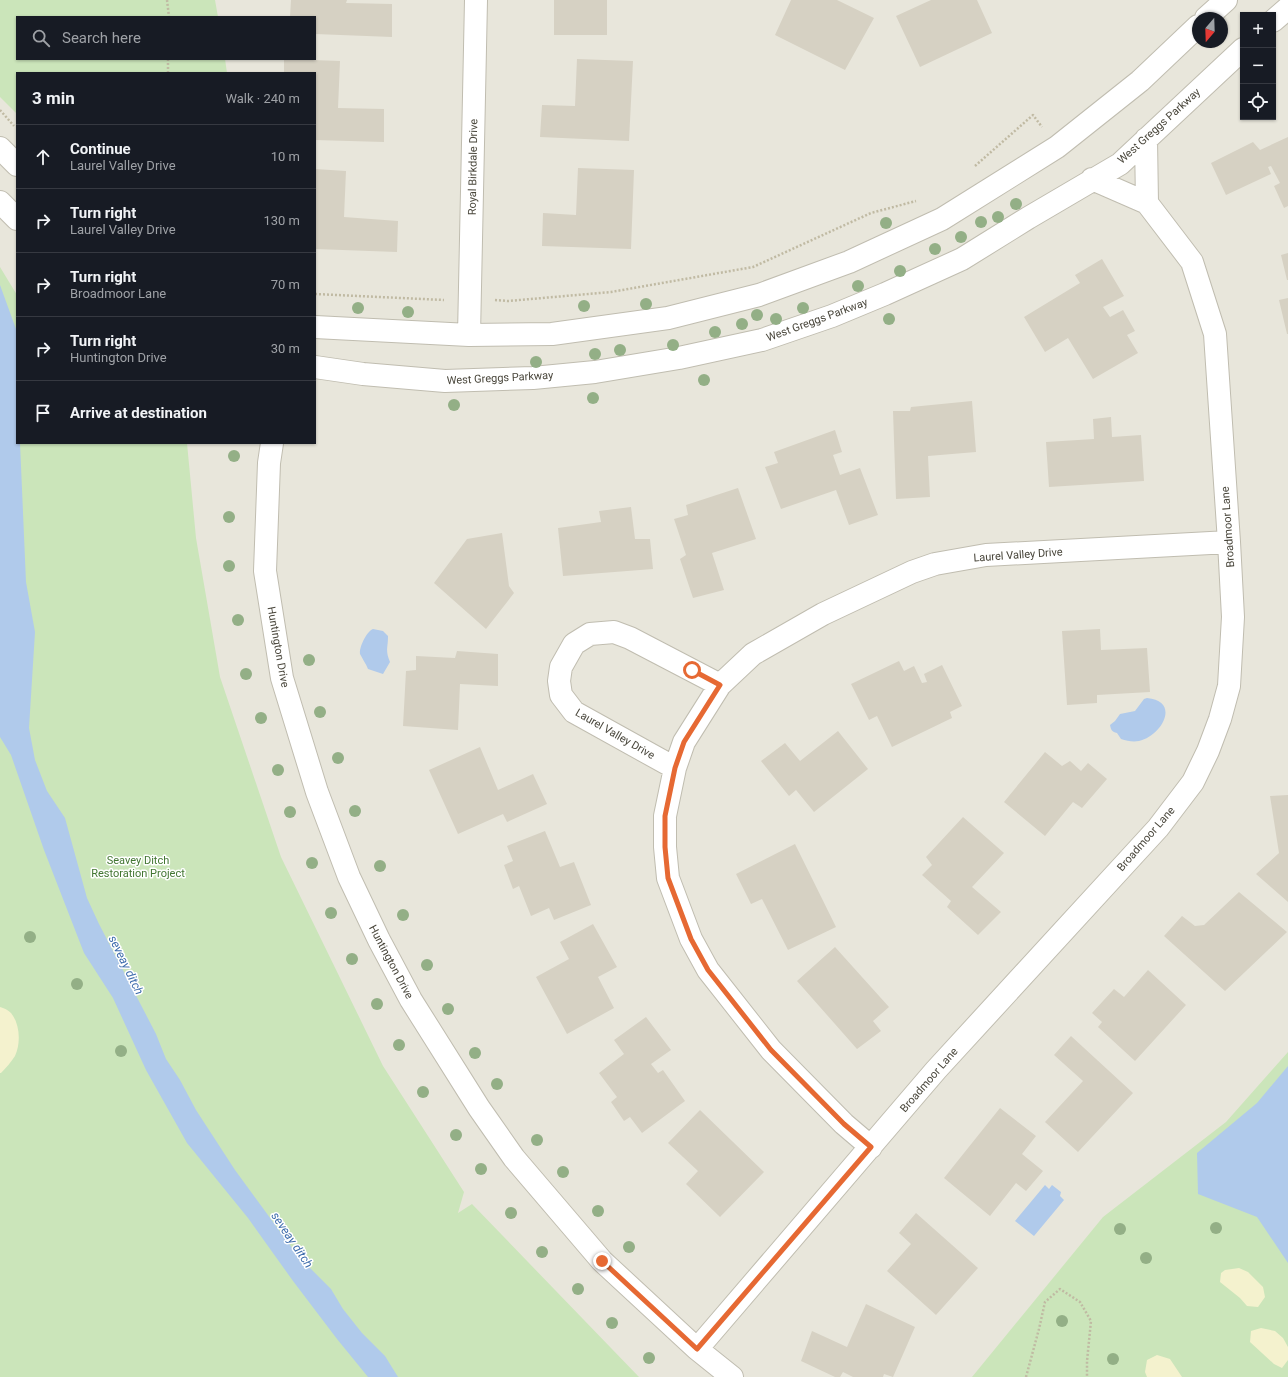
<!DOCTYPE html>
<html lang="en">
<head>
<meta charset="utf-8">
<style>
  body { margin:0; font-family:Roboto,sans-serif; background:#20242c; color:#f1f3f6 }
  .controls { position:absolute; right:12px; top:12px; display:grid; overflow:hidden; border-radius:0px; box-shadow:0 1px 3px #0004 }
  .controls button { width:36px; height:36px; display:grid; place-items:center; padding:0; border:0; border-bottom:1px solid #363941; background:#171b24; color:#f1f3f6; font:20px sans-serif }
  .compass { position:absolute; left:1192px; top:12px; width:36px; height:36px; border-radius:50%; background:#171b24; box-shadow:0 1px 3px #0004; rotate:199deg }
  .stop { position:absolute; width:12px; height:12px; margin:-9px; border:3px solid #e66933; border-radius:50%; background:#fff }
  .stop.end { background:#e66933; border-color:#fff; box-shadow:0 1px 4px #0008 }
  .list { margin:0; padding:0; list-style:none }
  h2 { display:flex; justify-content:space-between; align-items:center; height:52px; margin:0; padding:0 16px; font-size:17px }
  h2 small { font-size:13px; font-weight:400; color:#9ea1a6 }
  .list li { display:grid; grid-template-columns:26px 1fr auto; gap:12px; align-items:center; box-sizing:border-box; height:64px; padding:0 16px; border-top:1px solid #363941 }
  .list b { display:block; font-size:15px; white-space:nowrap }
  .list p { margin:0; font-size:13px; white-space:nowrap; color:#9ea1a6 }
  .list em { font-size:13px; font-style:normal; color:#9ea1a6 }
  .icon { flex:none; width:22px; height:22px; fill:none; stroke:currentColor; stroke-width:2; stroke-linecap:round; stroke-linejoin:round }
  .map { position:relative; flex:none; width:1288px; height:1377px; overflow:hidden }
  .search { position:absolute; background:#171b24; box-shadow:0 1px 3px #0004; left:16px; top:16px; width:300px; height:44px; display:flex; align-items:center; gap:10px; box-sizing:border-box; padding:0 14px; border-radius:0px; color:#9ea1a6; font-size:15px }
  .panel { position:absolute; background:#171b24; box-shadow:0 1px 3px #0004; left:16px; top:72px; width:300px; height:372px; border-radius:0px }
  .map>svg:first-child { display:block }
  .residential { fill:#e8e6db; fill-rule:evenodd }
  .green { fill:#cbe5ba }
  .sand { fill:#f4f2ce }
  .water { fill:#b0caeb }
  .building { fill:#d6d1c3 }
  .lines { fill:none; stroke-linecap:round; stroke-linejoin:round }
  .minor-casing { stroke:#c0bdb0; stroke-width:24 }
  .path { stroke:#c0baa3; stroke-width:2.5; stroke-dasharray:2 2; stroke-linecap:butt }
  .minor { stroke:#fff; stroke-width:22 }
  .tree { fill:#93af86 }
  .route { stroke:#e66933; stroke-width:5 }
  .labels { text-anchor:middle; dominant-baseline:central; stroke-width:3; stroke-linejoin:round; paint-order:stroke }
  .street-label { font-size:11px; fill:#49463b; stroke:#fff }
  .park-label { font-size:11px; fill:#427632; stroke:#fff }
  .water-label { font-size:12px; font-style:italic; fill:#3d6cac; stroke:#fff }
</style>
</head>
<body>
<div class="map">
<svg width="1288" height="1377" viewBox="0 0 1288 1377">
  <rect width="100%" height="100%" fill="#f5f4ed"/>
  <path class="residential" d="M0,0H1288V1377H0ZM1243,15H1273V117H1243ZM17,17H315V59H17ZM1198,18H1222V42H1198ZM17,73H315V443H17Z"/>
  <path class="green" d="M0,0H215L218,17H17V59H225L227,73H17V114L0,97Z
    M0,267L17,295V443H187L196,538L220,677L281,857L383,1066L464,1192L458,1213L472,1204L639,1377H0Z
    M1288,1052V1377H972L1103,1217L1226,1122Z"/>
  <path class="sand" d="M0,1007C4,1008 8,1010 11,1013C20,1024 21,1043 15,1056C11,1062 6,1068 1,1073H0Z
    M1239,1268L1248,1272L1263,1287L1265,1297L1258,1307L1247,1306L1240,1298L1220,1282L1221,1273L1225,1270Z
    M1261,1328L1275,1331L1283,1338L1288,1347V1360L1282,1368L1274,1364L1250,1342L1251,1331Z
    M1157,1355L1170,1359L1182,1377H1147L1145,1372L1147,1360Z"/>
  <path class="water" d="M0,285L16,329L17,362V443H20L26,582L35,632L29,728L35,760L47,791L65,818L87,898L99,924L156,1034L166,1059L180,1080L196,1110L235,1170L298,1256L331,1289L343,1309L362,1333L385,1356L398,1377H368L337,1339L293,1281L248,1218L187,1143L146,1070L113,998L84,953L44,850L11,755L0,737Z
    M373,629L383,631L388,636C388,649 385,650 390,662L383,674L368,669C366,664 362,658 360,654C359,647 367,631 373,629Z
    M1147,698C1181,701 1162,736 1139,741C1133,742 1127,741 1121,739L1117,733C1112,732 1111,730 1110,725L1115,721L1120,714L1135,711L1144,699Z
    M1288,1066V1263L1257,1217L1198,1194L1197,1153L1257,1103Z
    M1045,1185L1049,1189L1052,1185L1061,1192L1060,1196L1064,1200L1034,1236L1015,1221Z"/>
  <path class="building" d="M291,0H347L346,3L392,4V37L315,34V17H290Z
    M554,0H607V35H554Z
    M791,0H837L874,18L845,70L775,35Z
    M931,0H977L992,33L920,67L896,16Z
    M284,59L340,61L338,108L384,109V142L315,140V73H284Z
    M577,59L633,61L629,141L540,137L542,105L575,106Z
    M1288,137V206L1284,208L1274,186L1280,183L1271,166L1268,167L1271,174L1226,195L1211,163L1253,142L1260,150Z
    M578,168L634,170L631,249L542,246L543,213L576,215Z
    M315,169L346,171L344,217L398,221L397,252L315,249Z
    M1288,253V280H1287L1281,255Z
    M1102,259L1124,296L1103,307L1110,317L1123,310L1135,331L1127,335L1138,353L1093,379L1068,338L1045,352L1024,317L1080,283L1075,275Z
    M1288,298V334H1287L1279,300Z
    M972,401L976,452L928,456L930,497L896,499L893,411H910L911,407Z
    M1111,417L1112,437L1141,435L1144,481L1049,487L1046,442L1094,439L1093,419Z
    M835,430L842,452L833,455L840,475L860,468L878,515L849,525L836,490L781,509L765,467L778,463L774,452Z
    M738,488L756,539L712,553L724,590L693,598L680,559L686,555L674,519L688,515L686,505Z
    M631,507L635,539H650L653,569L563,576L558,528L601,522L599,511Z
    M502,533L509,586L514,593L486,629L434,583L467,539Z
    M1100,629L1101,650L1147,648L1150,692L1097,695V703L1067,705L1062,631Z
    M457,651L498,654V686L460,684L458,730L403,726L406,671L416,670V656L455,658Z
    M899,661L904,671L914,666L922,683L927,682L924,674L942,665L962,706L950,712L952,718L892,747L877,716L869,720L851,684Z
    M838,731L868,769L814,812L796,790L789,796L761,761L785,743L800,761Z
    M480,747L498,790L533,774L547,804L507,822L503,814L458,834L429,770Z
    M1045,752L1062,766L1070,761L1081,771L1088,763L1107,779L1082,808L1073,802L1045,836L1004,802Z
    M1288,795V902L1256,874L1279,853L1270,796Z
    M963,817L1004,853L972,887L1001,912L978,935L947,907L951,901L922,875L932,865L926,857Z
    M545,831L560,867L574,862L591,905L554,920L549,908L531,916L519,886L513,889L504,865L513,861L507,846Z
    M795,844L836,927L788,950L762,899L751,904L736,874Z
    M1239,892L1287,932L1225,991L1164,936L1182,916L1195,926L1204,925Z
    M593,924L617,967L598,977L614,1008L567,1034L536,977L569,959L560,942Z
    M835,947L889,1007L873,1021L881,1031L857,1049L797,981Z
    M1148,970L1186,1005L1135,1061L1098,1027L1102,1022L1092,1013L1114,989L1124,997Z
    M646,1017L671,1050L651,1064L658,1073L663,1070L685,1101L642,1133L630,1117L624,1121L611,1102L617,1097L599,1073L624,1054L614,1040Z
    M1071,1036L1133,1093L1078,1152L1045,1122L1083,1081L1054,1055Z
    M1000,1108L1036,1136L1022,1154L1043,1171L1026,1191L1016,1183L990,1216L944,1178Z
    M700,1110L764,1172L720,1217L686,1184L698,1171L668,1143Z
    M916,1213L978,1268L936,1315L887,1271L911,1244L899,1233Z
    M866,1304L915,1327L893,1377L884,1374L883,1377H853L843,1372L840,1377H835L801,1361L812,1331L847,1347Z"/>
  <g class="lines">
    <g class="minor-casing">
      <path id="minor" d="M1206,18L1226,0
        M1273,21L1288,8
        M0,148L17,165
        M1092,179L1147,203L1146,139
        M0,202L17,219
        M315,327L469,335L552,334L668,318L759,295L849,262L942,219L1057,147L1140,81L1198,26
        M469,335L476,0
        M315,367L363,374L445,381L533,378L595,372L679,358L762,340L832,316L885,294L962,259L1028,218L1120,164L1243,49
        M272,443L269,463L265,571L282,678L317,792L349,877L379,940L411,1000L479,1108L514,1158L602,1261L697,1349L732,1377
        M675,768L574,712L561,695L559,681L561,667L574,644L590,634L614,632L630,638L720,685
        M871,1147L844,1124L771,1050L708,970L691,939L668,878L665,847V816L675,768L684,742L720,685L753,654L823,614L912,572L935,564L986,555L1229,542
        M697,1349L936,1070L1158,828L1193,782L1208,751L1220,719L1229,686L1233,617L1229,542L1215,334L1192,262L1147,203"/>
    </g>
    <path class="path" d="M167,0L169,17
      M168,73V59
      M0,110L14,126
      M975,166L1033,115L1042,127
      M315,294L444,300
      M495,300L508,301L611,292L753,267L871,213L916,201
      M1026,1377L1039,1329L1045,1302L1060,1289L1080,1302L1091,1321L1087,1361V1377"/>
    <use href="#minor" class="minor"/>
  </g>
  <g class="tree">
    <circle cx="1016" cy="204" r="6"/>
    <circle cx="998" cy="217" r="6"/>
    <circle cx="981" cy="222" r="6"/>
    <circle cx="886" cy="223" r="6"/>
    <circle cx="961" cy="237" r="6"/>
    <circle cx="935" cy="249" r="6"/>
    <circle cx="900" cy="271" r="6"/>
    <circle cx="858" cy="286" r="6"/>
    <circle cx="646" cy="304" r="6"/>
    <circle cx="584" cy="306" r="6"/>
    <circle cx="358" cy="308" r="6"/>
    <circle cx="803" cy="308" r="6"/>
    <circle cx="408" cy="312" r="6"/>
    <circle cx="757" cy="315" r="6"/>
    <circle cx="776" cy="319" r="6"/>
    <circle cx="889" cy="319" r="6"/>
    <circle cx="742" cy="324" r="6"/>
    <circle cx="715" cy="332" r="6"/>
    <circle cx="673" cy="345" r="6"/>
    <circle cx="620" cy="350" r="6"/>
    <circle cx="595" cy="354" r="6"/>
    <circle cx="536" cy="362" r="6"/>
    <circle cx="704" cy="380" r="6"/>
    <circle cx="593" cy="398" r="6"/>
    <circle cx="454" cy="405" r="6"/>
    <circle cx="234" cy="456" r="6"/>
    <circle cx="229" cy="517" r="6"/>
    <circle cx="229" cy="566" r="6"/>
    <circle cx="238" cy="620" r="6"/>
    <circle cx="309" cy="660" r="6"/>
    <circle cx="246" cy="674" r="6"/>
    <circle cx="320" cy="712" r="6"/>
    <circle cx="261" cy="718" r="6"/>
    <circle cx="338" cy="758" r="6"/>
    <circle cx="278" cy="770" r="6"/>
    <circle cx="355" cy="811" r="6"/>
    <circle cx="290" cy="812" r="6"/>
    <circle cx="312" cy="863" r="6"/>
    <circle cx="380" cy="866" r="6"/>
    <circle cx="331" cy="913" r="6"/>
    <circle cx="403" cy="915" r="6"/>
    <circle cx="30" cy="937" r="6"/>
    <circle cx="352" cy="959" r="6"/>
    <circle cx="427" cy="965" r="6"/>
    <circle cx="77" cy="984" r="6"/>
    <circle cx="377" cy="1004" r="6"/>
    <circle cx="448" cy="1009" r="6"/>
    <circle cx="399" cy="1045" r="6"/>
    <circle cx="121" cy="1051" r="6"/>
    <circle cx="475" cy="1053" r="6"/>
    <circle cx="497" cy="1084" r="6"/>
    <circle cx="423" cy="1092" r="6"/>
    <circle cx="456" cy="1135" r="6"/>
    <circle cx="537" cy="1140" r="6"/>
    <circle cx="481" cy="1169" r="6"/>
    <circle cx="563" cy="1172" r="6"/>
    <circle cx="598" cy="1211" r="6"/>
    <circle cx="511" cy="1213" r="6"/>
    <circle cx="1216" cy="1228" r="6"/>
    <circle cx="1120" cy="1229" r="6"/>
    <circle cx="629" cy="1247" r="6"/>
    <circle cx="542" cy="1252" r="6"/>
    <circle cx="1146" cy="1258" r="6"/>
    <circle cx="578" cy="1289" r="6"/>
    <circle cx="1062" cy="1321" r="6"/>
    <circle cx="612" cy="1323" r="6"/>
    <circle cx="649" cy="1358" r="6"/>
    <circle cx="1113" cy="1359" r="6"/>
  </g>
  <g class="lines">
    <path class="route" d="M602,1261L697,1349L871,1147L844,1124L771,1050L708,970L691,939L668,878L665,847V816L675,768L684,742L720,685L692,670"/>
  </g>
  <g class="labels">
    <g class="street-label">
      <text transform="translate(1159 126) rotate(-42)">West Greggs Parkway</text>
      <text transform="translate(473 167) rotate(-89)">Royal Birkdale Drive</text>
      <text transform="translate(817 320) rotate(-20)">West Greggs Parkway</text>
      <text transform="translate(500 378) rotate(-3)">West Greggs Parkway</text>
      <text transform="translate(1228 527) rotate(-94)">Broadmoor Lane</text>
      <text transform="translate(1018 555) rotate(-4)">Laurel Valley Drive</text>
      <text transform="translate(278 647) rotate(80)">Huntington Drive</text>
      <text transform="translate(615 734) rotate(30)">Laurel Valley Drive</text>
      <text transform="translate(1146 839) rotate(-49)">Broadmoor Lane</text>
      <text transform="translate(391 962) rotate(62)">Huntington Drive</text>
      <text transform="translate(929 1080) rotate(-49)">Broadmoor Lane</text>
    </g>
    <g class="park-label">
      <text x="138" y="860">Seavey Ditch<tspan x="138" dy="13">Restoration Project</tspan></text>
    </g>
    <g class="water-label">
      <text transform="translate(126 965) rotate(64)">seveay ditch</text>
      <text transform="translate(292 1240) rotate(56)">seveay ditch</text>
    </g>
  </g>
</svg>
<div class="controls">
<button>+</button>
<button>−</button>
<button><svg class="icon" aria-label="locate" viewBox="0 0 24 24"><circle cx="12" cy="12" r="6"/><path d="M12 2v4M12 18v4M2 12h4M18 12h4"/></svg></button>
</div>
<svg class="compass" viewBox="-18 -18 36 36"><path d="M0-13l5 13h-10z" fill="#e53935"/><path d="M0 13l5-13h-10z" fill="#9ea1a6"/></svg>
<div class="stop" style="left:692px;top:670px"></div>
<div class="stop end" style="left:602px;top:1261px"></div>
<div class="search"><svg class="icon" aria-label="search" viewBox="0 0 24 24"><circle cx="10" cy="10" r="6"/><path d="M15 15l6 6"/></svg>Search here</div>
<section class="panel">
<h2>3 min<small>Walk · 240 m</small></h2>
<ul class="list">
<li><svg class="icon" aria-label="ahead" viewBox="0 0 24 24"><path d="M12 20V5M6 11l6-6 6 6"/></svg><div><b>Continue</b><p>Laurel Valley Drive</p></div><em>10 m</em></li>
<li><svg class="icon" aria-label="right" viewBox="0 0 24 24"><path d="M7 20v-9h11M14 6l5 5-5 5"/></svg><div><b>Turn right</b><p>Laurel Valley Drive</p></div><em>130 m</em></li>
<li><svg class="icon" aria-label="right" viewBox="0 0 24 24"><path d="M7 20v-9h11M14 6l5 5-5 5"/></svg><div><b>Turn right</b><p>Broadmoor Lane</p></div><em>70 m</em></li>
<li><svg class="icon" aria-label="right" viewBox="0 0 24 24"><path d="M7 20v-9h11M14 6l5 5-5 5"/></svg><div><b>Turn right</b><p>Huntington Drive</p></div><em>30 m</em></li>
<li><svg class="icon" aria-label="arrive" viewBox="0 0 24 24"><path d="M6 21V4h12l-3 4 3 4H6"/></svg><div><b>Arrive at destination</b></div></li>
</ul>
</section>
</div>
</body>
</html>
